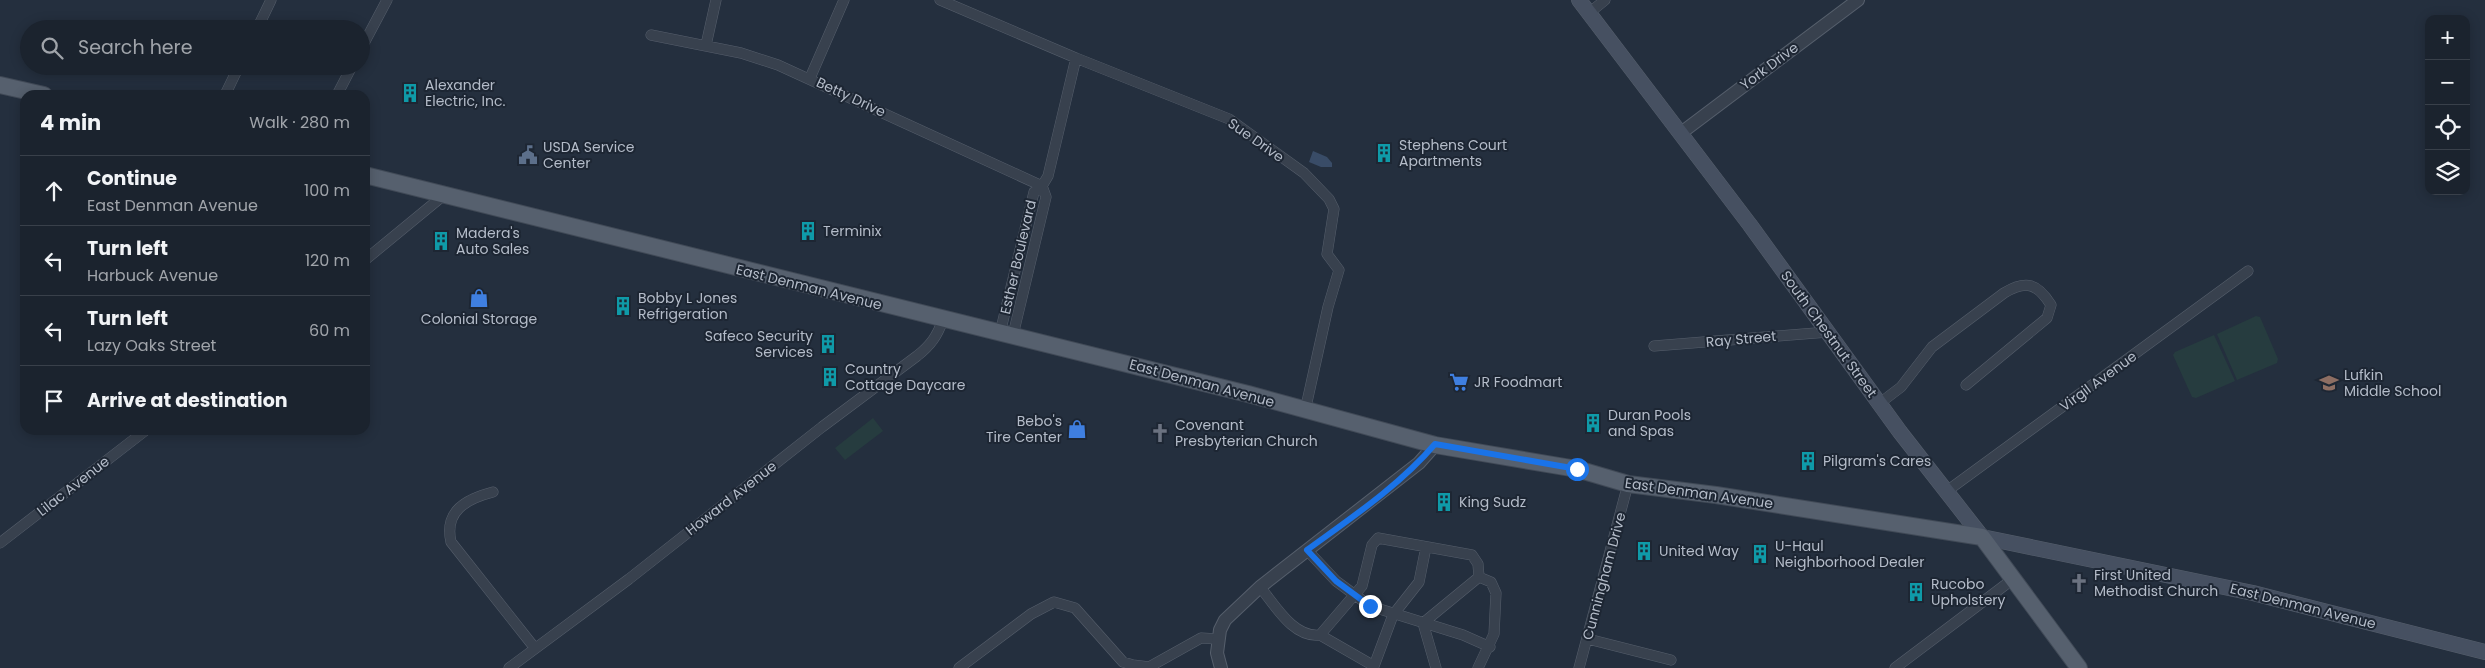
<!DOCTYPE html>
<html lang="en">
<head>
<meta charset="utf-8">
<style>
  body { margin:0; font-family:Poppins,sans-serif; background:#242b36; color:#f1f3f6 }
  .controls { position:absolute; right:15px; top:15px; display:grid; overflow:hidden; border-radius:10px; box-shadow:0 2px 12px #0003 }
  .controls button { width:45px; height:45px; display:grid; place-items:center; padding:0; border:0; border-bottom:1px solid #39404a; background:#1b232e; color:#f1f3f6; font:25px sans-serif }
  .stop { position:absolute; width:15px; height:15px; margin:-11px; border:4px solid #1a73e8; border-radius:50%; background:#fff }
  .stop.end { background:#1a73e8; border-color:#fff; box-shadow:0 1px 5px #0008 }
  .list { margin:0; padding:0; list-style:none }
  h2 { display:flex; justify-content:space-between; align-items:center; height:65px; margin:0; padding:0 20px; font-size:21px }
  h2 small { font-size:16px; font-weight:400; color:#a0a4aa }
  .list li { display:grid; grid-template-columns:32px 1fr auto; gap:15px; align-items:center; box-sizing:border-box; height:70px; padding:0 20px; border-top:1px solid #39404a }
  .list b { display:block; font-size:19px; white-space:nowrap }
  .list p { margin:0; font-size:16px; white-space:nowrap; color:#a0a4aa }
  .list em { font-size:16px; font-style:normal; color:#a0a4aa }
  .icon { flex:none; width:28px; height:28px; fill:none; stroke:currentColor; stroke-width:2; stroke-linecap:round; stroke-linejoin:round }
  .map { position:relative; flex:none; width:2485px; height:668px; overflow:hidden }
  .search { position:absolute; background:#1b232e; box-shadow:0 2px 12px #0003; left:20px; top:20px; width:350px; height:55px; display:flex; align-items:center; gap:12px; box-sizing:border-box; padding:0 18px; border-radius:28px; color:#a0a4aa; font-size:19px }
  .panel { position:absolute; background:#1b232e; box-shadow:0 2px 12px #0003; left:20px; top:90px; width:350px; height:345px; border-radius:15px }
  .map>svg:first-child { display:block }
  .green { fill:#263c3f }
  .water { fill:#394c67 }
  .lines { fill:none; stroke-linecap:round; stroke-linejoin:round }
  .minor-casing { stroke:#565f6c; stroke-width:11 }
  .tertiary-casing { stroke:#565f6c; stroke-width:14 }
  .secondary-casing { stroke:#565f6c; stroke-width:16 }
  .primary-casing { stroke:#414a57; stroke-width:18 }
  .minor { stroke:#38414e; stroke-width:10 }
  .tertiary { stroke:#38414e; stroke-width:12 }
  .secondary { stroke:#465061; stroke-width:15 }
  .primary { stroke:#56606e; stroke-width:16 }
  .route { stroke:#1a73e8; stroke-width:6 }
  .labels { text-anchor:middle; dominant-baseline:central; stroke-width:4; stroke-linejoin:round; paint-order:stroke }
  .street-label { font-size:14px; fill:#b4bcc9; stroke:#1d2633 }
  .poi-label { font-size:14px; fill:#b4bcc9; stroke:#1d2633; text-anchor:start }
</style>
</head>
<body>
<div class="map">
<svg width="2485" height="668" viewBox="0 0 2485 668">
  <rect width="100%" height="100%" fill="#242f3e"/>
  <path class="green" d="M2256,316L2260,317L2278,359L2277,363L2237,380L2217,334Z
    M2214,335L2235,381L2196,398L2192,397L2173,355L2175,352Z
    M873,418L883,431L845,460L835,448Z"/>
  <path class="water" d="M1313,151L1327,157L1332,163V167H1321L1309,162Z"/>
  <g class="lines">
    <g class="minor-casing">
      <path id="minor" d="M940,0L1076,58L1229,119L1304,173L1329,199L1334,209L1327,254L1339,270L1328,307L1305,411
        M1589,13L1605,0
        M257,29L271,0
        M651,35L741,53L778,65L1042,186
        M706,45L716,0
        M361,49L387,0
        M810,78L844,0
        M225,95L239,66
        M337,95L352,66
        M365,260L444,195
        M1000,333L1034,192L1042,186L1048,176L1076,58
        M1013,335L1046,197L1042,186
        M1654,346L1828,332
        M1880,403L1901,387L1932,347L2004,293C2026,280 2037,283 2051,305L2047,318L1966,385
        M1947,491L2248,271
        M493,492C466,499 444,511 451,542L534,647
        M0,543L146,430
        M1307,550L1336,581L1370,606L1463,635L1490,647
        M1260,587C1275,605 1293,638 1320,635L1362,586L1372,545L1378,538L1472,555L1478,564L1479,577L1491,582L1496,593L1494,634L1478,668
        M1423,623L1479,577
        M1423,623L1436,668
        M1320,635L1374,666L1393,615L1419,582L1426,547
        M1588,639L1671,660
        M509,668L629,579L822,427L917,356C931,345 937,336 943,320
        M959,668L1031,614L1054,602L1075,608L1123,662L1133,665L1149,667L1201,638L1218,639
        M1579,668L1628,484
        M1895,668L2013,579"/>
    </g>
    <g class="tertiary-casing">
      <path id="tertiary" d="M1681,133L1858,0
        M1221,668L1217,653L1220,630L1225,620L1260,587L1419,463L1435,445"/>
    </g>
    <g class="secondary-casing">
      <path id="secondary" d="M1579,0L1750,225L1900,432L1982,537L2253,593L2485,652"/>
    </g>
    <g class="primary-casing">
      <path id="primary" d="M0,85L44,95
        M365,175L1248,394L1435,445L1577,469L1628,484L1716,495L1982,537L2079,668"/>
    </g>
    <use href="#minor" class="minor"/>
    <use href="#tertiary" class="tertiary"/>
    <use href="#secondary" class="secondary"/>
    <use href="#primary" class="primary"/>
  </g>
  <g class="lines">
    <path class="route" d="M1370,606L1336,581L1307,550C1351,518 1399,486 1435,444L1577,469"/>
  </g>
  <defs>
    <g id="building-bare" transform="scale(1.5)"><path d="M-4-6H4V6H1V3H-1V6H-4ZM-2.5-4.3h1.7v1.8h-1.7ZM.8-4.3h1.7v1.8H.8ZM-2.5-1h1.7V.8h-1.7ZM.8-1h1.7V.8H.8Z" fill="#0f9aa8" stroke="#1d2633" stroke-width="2.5" paint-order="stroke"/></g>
    <g id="civic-bare" transform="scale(1.5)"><path d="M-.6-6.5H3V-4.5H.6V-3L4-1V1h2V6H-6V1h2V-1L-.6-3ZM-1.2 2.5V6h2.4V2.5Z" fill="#5c6f8a" stroke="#1d2633" stroke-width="2.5" paint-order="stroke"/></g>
    <g id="shop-bare" transform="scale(1.5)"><path d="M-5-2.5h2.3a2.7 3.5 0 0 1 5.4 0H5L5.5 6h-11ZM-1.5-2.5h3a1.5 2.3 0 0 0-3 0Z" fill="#3f7fe0" stroke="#1d2633" stroke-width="2.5" paint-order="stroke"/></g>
    <g id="supermarket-bare" transform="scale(1.5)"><path d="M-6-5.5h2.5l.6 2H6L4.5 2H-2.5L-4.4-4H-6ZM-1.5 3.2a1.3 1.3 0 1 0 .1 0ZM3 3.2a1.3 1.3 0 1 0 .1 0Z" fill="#3f7fe0" stroke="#1d2633" stroke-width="2.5" paint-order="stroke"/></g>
    <g id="school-bare" transform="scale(1.5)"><path d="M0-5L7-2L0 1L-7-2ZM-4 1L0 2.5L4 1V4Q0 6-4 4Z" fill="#8d6e63" stroke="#1d2633" stroke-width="2.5" paint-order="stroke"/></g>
    <g id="church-bare" transform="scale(1.5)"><path d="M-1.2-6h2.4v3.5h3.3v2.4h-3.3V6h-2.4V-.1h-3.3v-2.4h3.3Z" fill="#6b7280" stroke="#1d2633" stroke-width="2.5" paint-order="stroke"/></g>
  </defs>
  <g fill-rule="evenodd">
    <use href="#building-bare" x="410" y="93"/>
    <use href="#building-bare" x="1384" y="153"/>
    <use href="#civic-bare" x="528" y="155"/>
    <use href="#building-bare" x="808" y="231"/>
    <use href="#building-bare" x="441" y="241"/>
    <use href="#shop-bare" x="479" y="298"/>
    <use href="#building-bare" x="623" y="306"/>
    <use href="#building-bare" x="828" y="344"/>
    <use href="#building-bare" x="830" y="377"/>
    <use href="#supermarket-bare" x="1459" y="382"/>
    <use href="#school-bare" x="2329" y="383"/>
    <use href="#building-bare" x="1593" y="423"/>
    <use href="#shop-bare" x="1077" y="429"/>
    <use href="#church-bare" x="1160" y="433"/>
    <use href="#building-bare" x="1808" y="461"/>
    <use href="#building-bare" x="1444" y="502"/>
    <use href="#building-bare" x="1644" y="551"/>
    <use href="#building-bare" x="1760" y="554"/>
    <use href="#church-bare" x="2079" y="583"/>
    <use href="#building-bare" x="1916" y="592"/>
  </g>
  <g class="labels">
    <g class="street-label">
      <text transform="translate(1769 66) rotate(-37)">York Drive</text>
      <text transform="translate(851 97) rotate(25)">Betty Drive</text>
      <text transform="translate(1256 140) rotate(35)">Sue Drive</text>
      <text transform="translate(1018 257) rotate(-77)">Esther Boulevard</text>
      <text transform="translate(809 287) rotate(14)">East Denman Avenue</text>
      <text transform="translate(1829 334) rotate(54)">South Chestnut Street</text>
      <text transform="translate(1741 339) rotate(-5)">Ray Street</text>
      <text transform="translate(2098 381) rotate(-36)">Virgil Avenue</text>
      <text transform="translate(1202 383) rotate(15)">East Denman Avenue</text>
      <text transform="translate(73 486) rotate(-38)">Lilac Avenue</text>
      <text transform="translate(1699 493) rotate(8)">East Denman Avenue</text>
      <text transform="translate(731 498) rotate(-38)">Howard Avenue</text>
      <text transform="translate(1604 576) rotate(-75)">Cunningham Drive</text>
      <text transform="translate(2303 606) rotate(14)">East Denman Avenue</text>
    </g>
    <g class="poi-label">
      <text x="425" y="85">Alexander<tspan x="425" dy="16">Electric, Inc.</tspan></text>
      <text x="1399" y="145">Stephens Court<tspan x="1399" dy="16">Apartments</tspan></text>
      <text x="543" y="147">USDA Service<tspan x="543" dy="16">Center</tspan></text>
      <text x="823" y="231">Terminix</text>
      <text x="456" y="233">Madera's<tspan x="456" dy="16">Auto Sales</tspan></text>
      <text x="638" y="298">Bobby L Jones<tspan x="638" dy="16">Refrigeration</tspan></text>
      <text x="479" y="319" text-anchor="middle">Colonial Storage</text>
      <text x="813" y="336" text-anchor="end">Safeco Security<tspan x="813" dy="16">Services</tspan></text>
      <text x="845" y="369">Country<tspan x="845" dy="16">Cottage Daycare</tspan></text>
      <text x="2344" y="375">Lufkin<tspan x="2344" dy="16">Middle School</tspan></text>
      <text x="1474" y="382">JR Foodmart</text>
      <text x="1608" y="415">Duran Pools<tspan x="1608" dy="16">and Spas</tspan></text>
      <text x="1062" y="421" text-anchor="end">Bebo's<tspan x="1062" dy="16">Tire Center</tspan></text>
      <text x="1175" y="425">Covenant<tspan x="1175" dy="16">Presbyterian Church</tspan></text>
      <text x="1823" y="461">Pilgram's Cares</text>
      <text x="1459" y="502">King Sudz</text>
      <text x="1775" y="546">U-Haul<tspan x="1775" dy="16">Neighborhood Dealer</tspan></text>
      <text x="1659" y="551">United Way</text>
      <text x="2094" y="575">First United<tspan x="2094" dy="16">Methodist Church</tspan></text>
      <text x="1931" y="584">Rucobo<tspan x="1931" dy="16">Upholstery</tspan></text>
    </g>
  </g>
</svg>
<div class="controls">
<button>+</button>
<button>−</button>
<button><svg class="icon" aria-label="locate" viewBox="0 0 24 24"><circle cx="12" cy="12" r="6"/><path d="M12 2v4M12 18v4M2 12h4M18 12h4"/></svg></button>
<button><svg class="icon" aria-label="layers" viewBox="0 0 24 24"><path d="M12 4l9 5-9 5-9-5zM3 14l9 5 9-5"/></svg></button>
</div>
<div class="stop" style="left:1577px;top:469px"></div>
<div class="stop end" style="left:1370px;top:606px"></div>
<div class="search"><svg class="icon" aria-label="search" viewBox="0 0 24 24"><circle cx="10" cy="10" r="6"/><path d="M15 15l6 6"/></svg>Search here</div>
<section class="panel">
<h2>4 min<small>Walk · 280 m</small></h2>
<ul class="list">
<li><svg class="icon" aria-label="ahead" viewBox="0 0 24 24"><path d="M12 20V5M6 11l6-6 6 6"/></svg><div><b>Continue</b><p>East Denman Avenue</p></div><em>100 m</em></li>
<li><svg class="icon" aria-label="left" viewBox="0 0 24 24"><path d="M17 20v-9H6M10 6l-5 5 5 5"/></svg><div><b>Turn left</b><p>Harbuck Avenue</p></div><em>120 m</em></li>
<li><svg class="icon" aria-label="left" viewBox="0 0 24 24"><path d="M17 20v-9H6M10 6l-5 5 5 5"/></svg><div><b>Turn left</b><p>Lazy Oaks Street</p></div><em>60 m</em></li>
<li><svg class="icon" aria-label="arrive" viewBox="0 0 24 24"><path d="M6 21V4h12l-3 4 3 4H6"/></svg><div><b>Arrive at destination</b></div></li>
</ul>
</section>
</div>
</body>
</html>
